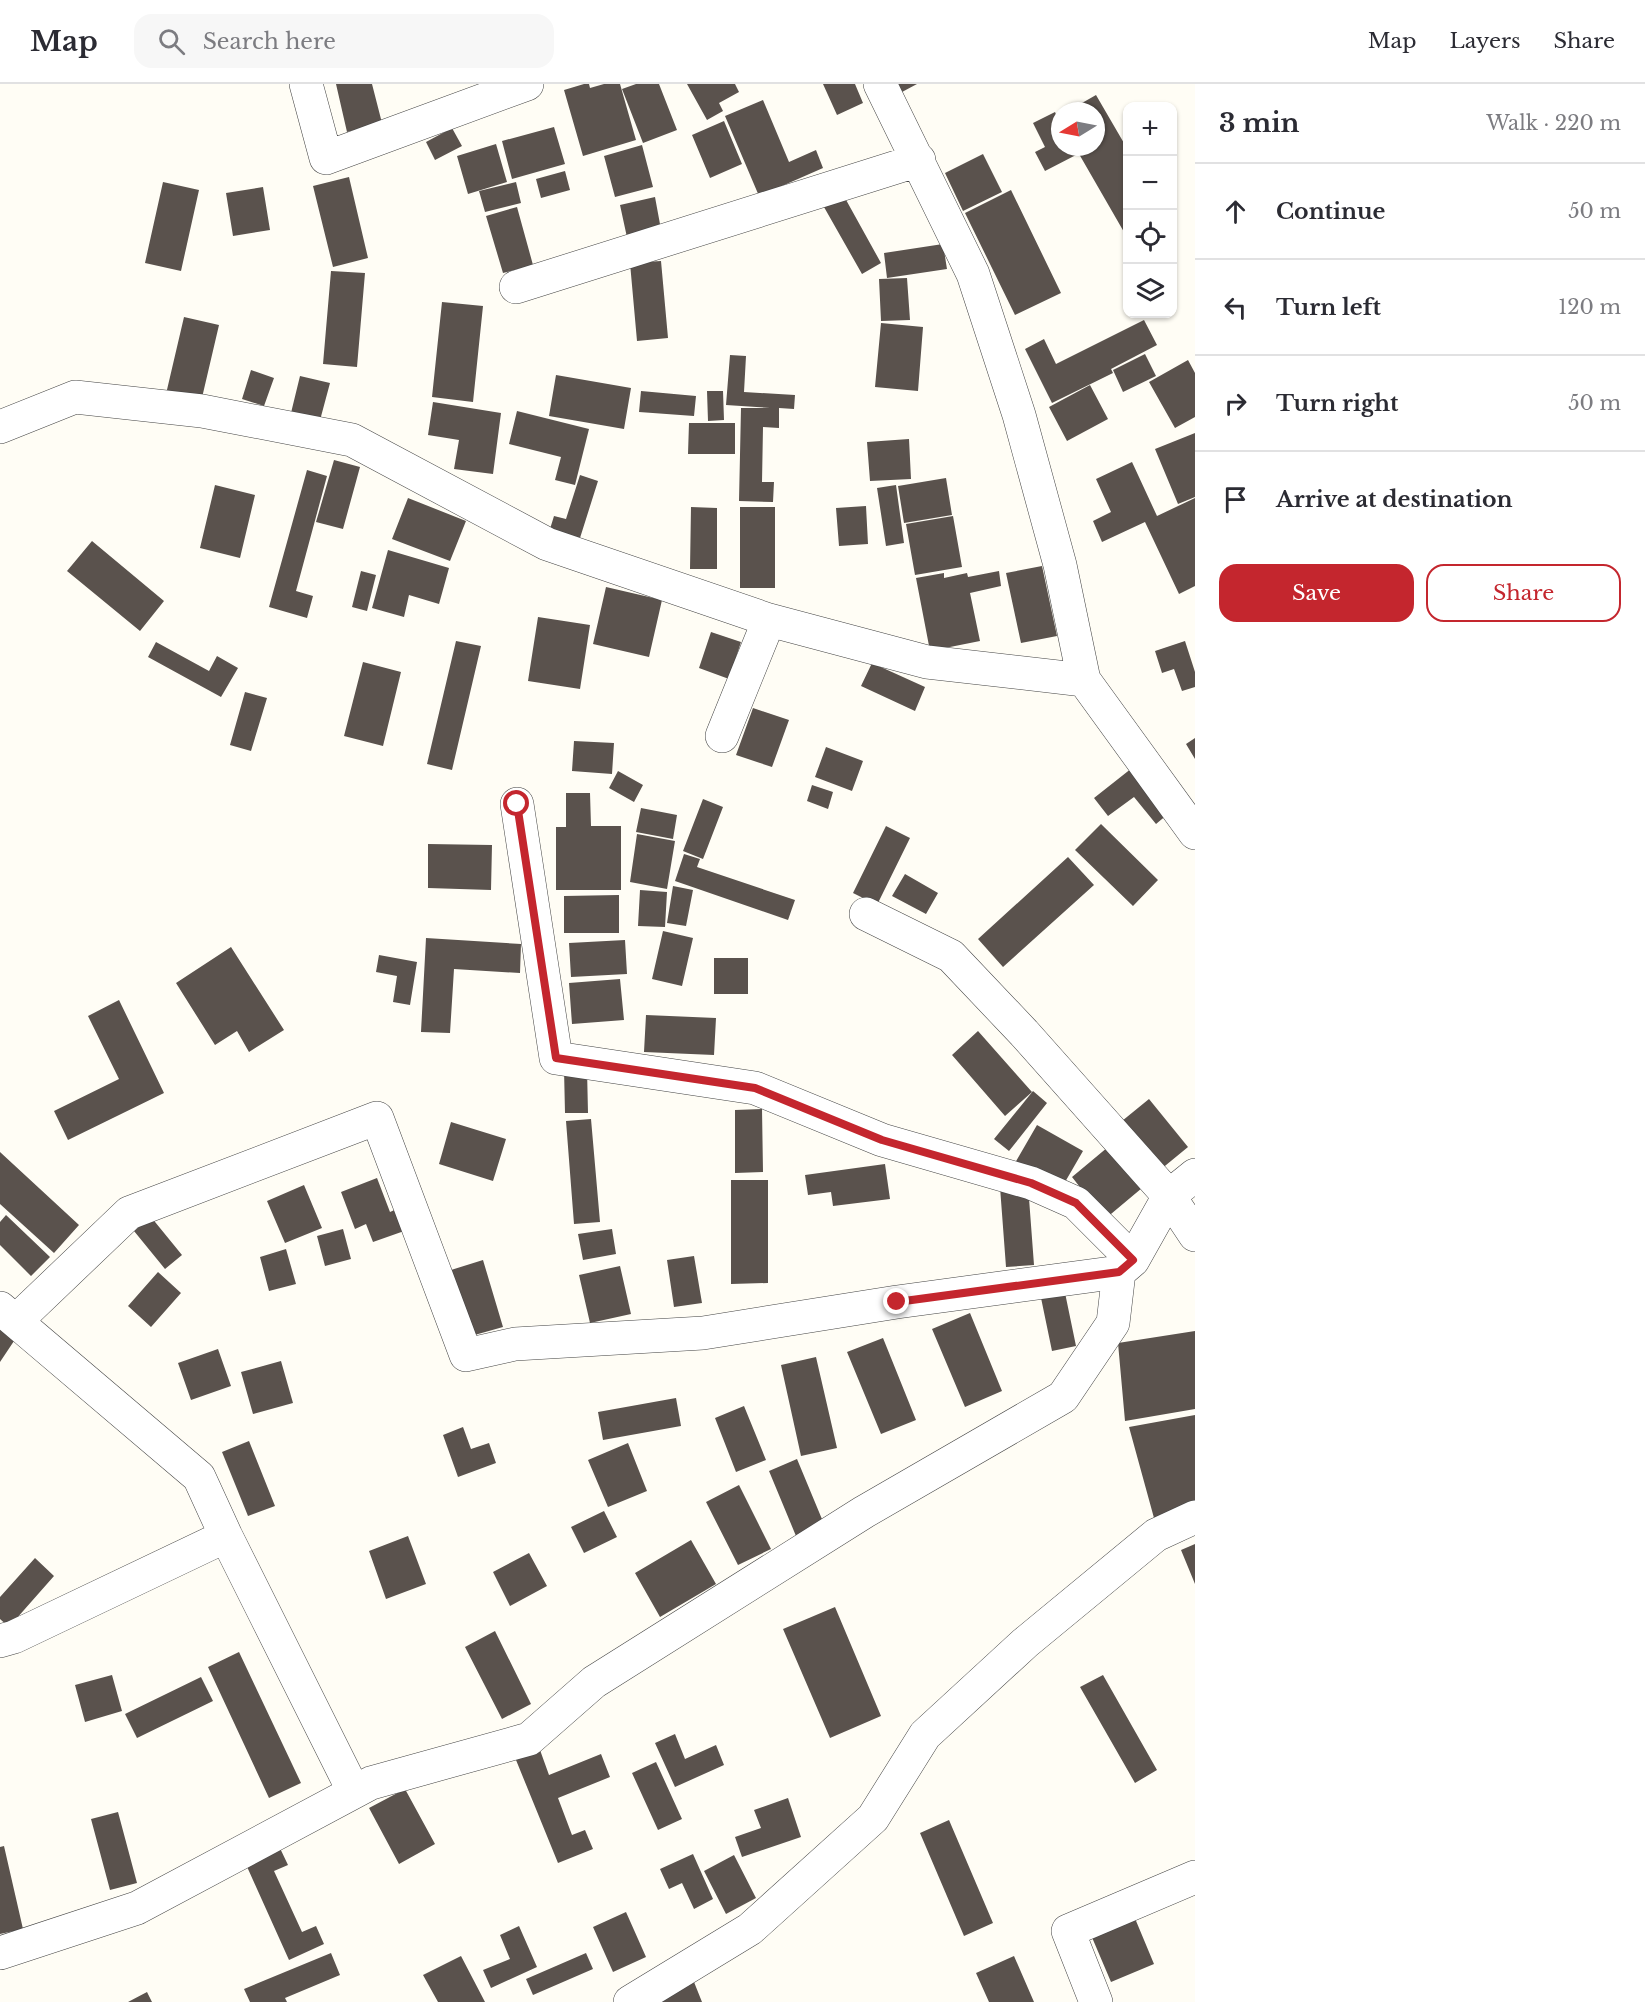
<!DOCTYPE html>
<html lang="en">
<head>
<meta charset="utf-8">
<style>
  body { margin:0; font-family:"Libre Baskerville",serif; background:#f7f7f7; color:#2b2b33 }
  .controls { position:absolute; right:18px; top:18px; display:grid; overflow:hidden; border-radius:12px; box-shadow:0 2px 4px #0004 }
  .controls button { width:54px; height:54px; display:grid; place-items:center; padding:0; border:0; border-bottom:2px solid #e1e1e2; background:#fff; color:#2b2b33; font:30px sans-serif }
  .compass { position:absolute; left:1051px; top:18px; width:54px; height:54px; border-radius:50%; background:#fff; box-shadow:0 2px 4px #0004; rotate:260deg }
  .stop { position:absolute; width:18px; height:18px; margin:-14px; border:4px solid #c4262e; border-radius:50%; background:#fff }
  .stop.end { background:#c4262e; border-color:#fff; box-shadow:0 2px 6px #0008 }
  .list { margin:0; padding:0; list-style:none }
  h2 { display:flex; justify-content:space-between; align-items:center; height:78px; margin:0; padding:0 24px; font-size:26px }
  h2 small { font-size:20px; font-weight:400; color:#7c7c81 }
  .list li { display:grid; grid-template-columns:39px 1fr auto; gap:18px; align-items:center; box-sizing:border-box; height:96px; padding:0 24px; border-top:2px solid #e1e1e2 }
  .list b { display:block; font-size:22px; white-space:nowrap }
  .list em { font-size:20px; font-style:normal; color:#7c7c81 }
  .actions { display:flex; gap:12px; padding:18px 24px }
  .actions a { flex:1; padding:14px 0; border:2px solid #c4262e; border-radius:18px; text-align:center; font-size:21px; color:#c4262e }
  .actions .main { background:#c4262e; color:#fff }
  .icon { flex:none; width:33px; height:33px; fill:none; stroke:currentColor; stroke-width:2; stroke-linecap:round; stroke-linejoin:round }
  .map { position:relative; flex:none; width:1195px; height:1918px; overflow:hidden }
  header { display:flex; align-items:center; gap:36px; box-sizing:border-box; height:84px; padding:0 30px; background:#fff; border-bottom:2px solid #e1e1e2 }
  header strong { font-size:28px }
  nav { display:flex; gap:33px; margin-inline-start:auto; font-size:21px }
  .search { width:420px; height:54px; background:#f7f7f7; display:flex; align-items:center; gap:15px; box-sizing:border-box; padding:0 21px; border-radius:18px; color:#7c7c81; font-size:22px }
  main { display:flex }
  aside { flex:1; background:#fff }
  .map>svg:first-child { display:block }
  .building { fill:#5a524d }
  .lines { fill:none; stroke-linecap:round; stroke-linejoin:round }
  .street-casing { stroke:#444; stroke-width:34 }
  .street { stroke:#fff; stroke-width:33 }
  .route { stroke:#c4262e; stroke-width:8 }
</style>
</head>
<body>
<header>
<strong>Map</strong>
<div class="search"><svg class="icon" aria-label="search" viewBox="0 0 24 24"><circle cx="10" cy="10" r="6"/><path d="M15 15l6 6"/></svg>Search here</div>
<nav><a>Map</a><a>Layers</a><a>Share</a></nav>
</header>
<main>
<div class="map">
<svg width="1195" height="1918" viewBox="0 0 1195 1918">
  <rect width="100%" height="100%" fill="#fffdf5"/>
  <path class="building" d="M336,0H372L382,39L347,48Z
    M584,0H589L590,4L604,0H620L636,56L583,72L564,6Z
    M636,0H659L677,46L643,59L622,5Z
    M687,0H735L739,8L719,19L723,27L707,36Z
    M823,0H855L863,19L837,31Z
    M898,0H917L902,8Z
    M1096,11L1128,66V155L1075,63H1096V27H1068Z
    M763,16L789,78L816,66L823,84L759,112L725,32Z
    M1055,28L1060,39V63H1072L1076,71L1045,87L1035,68L1045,63L1033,39Z
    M724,37L742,80L710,94L692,51Z
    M554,43L565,80L512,95L502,57Z
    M452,44L462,62L435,76L426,58Z
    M496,60L507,98L468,110L457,72Z
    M642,61L653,103L615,113L604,72Z
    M983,70L1002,108L963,127L945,89Z
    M565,87L570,106L541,114L536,95Z
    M349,93L368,174L333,183L313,102Z
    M163,98L199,106L181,187L145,179Z
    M516,98L521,119L485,128L479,107Z
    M263,103L270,146L233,152L226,109Z
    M840,105L881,179L862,190L820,116Z
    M1011,106L1061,209L1015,231L965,129Z
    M655,113L662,151L628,158L620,121Z
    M517,123L533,181L503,189L486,132Z
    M943,160L947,185L887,194L884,169Z
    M661,177L668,254L637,257L630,179Z
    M331,187L365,189L357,283L323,280Z
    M907,194L910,236L881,237L879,195Z
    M442,218L483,222L473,318L432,313Z
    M184,233L219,241L201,318L166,310Z
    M1144,236L1157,261L1111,285L1113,289L1052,319L1025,265L1044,255L1056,280Z
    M881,239L923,243L918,307L875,303Z
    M1145,270L1156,292L1123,308L1113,286Z
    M730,271L746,272L744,308L795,311L794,325L779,324V344L763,343L762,398H774L773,418L739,417L741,324H770L726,321Z
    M1188,276L1195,289V333L1175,344L1149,298Z
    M251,286L274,294L264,322L242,315Z
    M556,291L631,304L624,345L549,332Z
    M300,292L330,299L319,340L290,333Z
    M1090,301L1108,335L1067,357L1049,323Z
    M641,307L696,312L694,332L639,328Z
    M707,307H723L724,336L708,337Z
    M433,318L501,329L493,390L454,385L459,356L428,351Z
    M517,327L589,345L575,401L555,396L561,373L509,360Z
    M689,339H735V370H688Z
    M1195,349V413L1178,420L1155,365Z
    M909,355L911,395L870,397L867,358Z
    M334,376L360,383L343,445L316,438Z
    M1132,378L1157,432L1195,414V502L1179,510L1145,438L1102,458L1093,437L1111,428L1096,395Z
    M307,386L327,392L296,507L313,512L307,534L269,523Z
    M580,391L598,397L580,454L550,445L554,432L566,435Z
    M946,394L952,431L904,439L898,402Z
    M215,401L255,411L240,474L200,464Z
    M896,401L904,459L886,462L877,404Z
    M408,414L466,437L450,477L392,455Z
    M866,422L868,460L839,462L836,424Z
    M691,423L717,424V485H690Z
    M740,423H775V504H740Z
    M953,432L962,483L915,491L906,440Z
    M92,457L164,517L140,547L67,487Z
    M388,466L449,484L439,520L409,511L404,533L372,524Z
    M1042,482L1057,552L1021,559L1006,489Z
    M361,487L376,491L367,527L352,523Z
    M999,487L1001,502L970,509L980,557L930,567L916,494L944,489V494L967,489L968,493Z
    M606,503L662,516L649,573L593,560Z
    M538,533L590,541L580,605L528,597Z
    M711,548L741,558L729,595L699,584Z
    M456,557L481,562L452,686L427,680Z
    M1185,557L1195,588V603L1182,607L1174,585L1162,589L1155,567Z
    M156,558L209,587L217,572L238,584L221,613L148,573Z
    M363,578L401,588L383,662L344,652Z
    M872,579L925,603L915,627L861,602Z
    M245,608L267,614L251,667L230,661Z
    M753,624L789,636L772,683L736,671Z
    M1195,654V675L1186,660Z
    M574,657L614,659L612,690L572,687Z
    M826,663L863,677L852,707L815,693Z
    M1132,684L1168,730L1156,740L1134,713L1108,732L1094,714Z
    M618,687L643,701L634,718L609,704Z
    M812,701L833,708L828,725L807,717Z
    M566,709H590L591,742H621V806H556V743H566Z
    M703,715L723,723L703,775L683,767Z
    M641,724L677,731L673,755L636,748Z
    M1101,740L1158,796L1133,822L1075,766Z
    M886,742L910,754L877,821L853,809Z
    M637,750L675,757L667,805L630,798Z
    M428,760L492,761L491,806L428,804Z
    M684,770L700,775L697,783L795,816L788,836L675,797Z
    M1068,773L1094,801L1003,883L978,855Z
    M905,790L938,809L926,830L892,812Z
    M673,802L693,806L686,842L667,839Z
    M640,806L667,808L665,843L638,842Z
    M619,811V849H564V812Z
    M663,847L693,854L682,902L652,895Z
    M426,854L521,860L520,889L454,885L450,949L421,948Z
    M625,856L627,890L571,893L569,859Z
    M231,863L284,946L249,968L237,947L215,961L176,899Z
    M379,871L417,878L410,921L393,918L397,892L376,888Z
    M714,874H748V910H714Z
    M620,895L624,936L572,940L569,899Z
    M119,916L164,1009L68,1056L54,1027L119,995L88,932Z
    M646,931L716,934L714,971L644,968Z
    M978,947L1032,1008L1005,1032L952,971Z
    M564,985H587L588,1029H565Z
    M1033,1007L1047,1019L1009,1067L994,1055Z
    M1149,1015L1188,1063L1160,1086L1122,1037Z
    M762,1025L763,1088L735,1089V1026Z
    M591,1035L600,1138L574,1140L566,1037Z
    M451,1038L506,1055L493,1097L439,1080Z
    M1037,1041L1083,1067L1061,1105L1015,1079Z
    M1108,1063L1142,1104L1105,1135L1072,1093Z
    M0,1068L79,1141L54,1169L0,1120Z
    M885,1080L890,1115L833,1122L831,1108L808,1111L805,1091Z
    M377,1094L390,1128L399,1124L407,1146L373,1158L366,1140L355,1145L341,1108Z
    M731,1096H768V1199L731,1200Z
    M304,1101L322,1144L285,1159L267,1117Z
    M1028,1101L1034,1181L1006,1183L1000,1103Z
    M6,1131L50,1173L31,1192L0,1161V1138Z
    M151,1133L182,1171L165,1185L134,1147Z
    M343,1145L351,1175L325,1182L317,1152Z
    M612,1145L616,1170L583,1176L578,1150Z
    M286,1165L296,1200L269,1207L260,1173Z
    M694,1172L702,1219L674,1223L667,1176Z
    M483,1176L503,1243L471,1252L451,1186Z
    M620,1182L631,1230L590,1239L579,1191Z
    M158,1188L181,1209L151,1243L128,1222Z
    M1064,1204L1076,1262L1052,1267L1040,1209Z
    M970,1229L1002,1307L965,1323L932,1245Z
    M0,1234L20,1248L0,1278Z
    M1195,1247V1325L1125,1337L1118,1259Z
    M883,1254L916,1336L881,1350L847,1268Z
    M218,1265L231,1302L191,1316L178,1279Z
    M816,1273L837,1364L801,1372L781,1281Z
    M281,1277L293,1319L253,1330L241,1288Z
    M676,1314L681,1342L603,1356L598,1328Z
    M744,1322L766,1376L736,1388L715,1334Z
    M1195,1331V1417L1154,1434L1129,1343Z
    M463,1343L471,1365L489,1359L496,1379L458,1393L443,1351Z
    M249,1357L275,1422L248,1432L222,1368Z
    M628,1359L647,1407L608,1423L588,1376Z
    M797,1375L824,1440L796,1452L769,1387Z
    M739,1401L771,1465L738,1481L706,1418Z
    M604,1427L617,1453L584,1469L571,1443Z
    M408,1452L426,1500L386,1515L369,1467Z
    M691,1456L716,1500L660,1533L635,1489Z
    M1195,1460V1500L1181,1466Z
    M529,1469L547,1502L510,1522L493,1488Z
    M35,1474L54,1492L9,1543L0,1535V1513Z
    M835,1523L881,1632L830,1654L783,1545Z
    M495,1547L531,1620L502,1635L465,1563Z
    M239,1568L301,1699L269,1714L208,1583Z
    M112,1591L122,1627L85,1638L75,1601Z
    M1103,1591L1157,1686L1135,1699L1080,1603Z
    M201,1593L213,1617L137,1654L125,1630Z
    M675,1650L685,1675L716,1661L724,1681L675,1703L655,1659Z
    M540,1666L549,1691L601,1670L610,1693L558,1714L572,1751L585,1746L593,1765L558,1779L516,1676Z
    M656,1678L682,1735L658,1746L632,1689Z
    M405,1705L435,1760L399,1780L369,1724Z
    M788,1714L801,1753L742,1773L735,1753L761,1744L754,1726Z
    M118,1728L137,1799L110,1806L91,1735Z
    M949,1736L993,1839L964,1852L920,1749Z
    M278,1760L288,1781L274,1787L302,1848L316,1842L324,1860L289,1876L244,1776Z
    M4,1762L23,1845L0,1850V1763Z
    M693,1770L713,1815L694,1825L682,1799L669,1805L660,1785Z
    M734,1771L756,1814L726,1830L704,1787Z
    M626,1828L646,1873L613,1888L593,1843Z
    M1134,1832L1154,1880L1111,1898L1091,1851Z
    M519,1842L537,1883L491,1904L483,1886L510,1875L500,1851Z
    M331,1869L340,1891L285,1914L287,1918H250L244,1905Z
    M586,1869L593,1885L533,1911L526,1895Z
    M461,1872L485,1918H438L423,1891Z
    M1014,1872L1034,1918H989L976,1889Z
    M692,1893L702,1918H657Z
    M147,1908L152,1918H128Z"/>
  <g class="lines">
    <g class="street-casing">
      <path id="street" d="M306,0L326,74L527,0
        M880,0L973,190L1019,331L1060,481L1084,596L1195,749
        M516,203L919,76
        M0,343L75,313L202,327L352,356L547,460L769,536L927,578L1084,596
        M722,652L769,536
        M517,720L556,974L755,1004L882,1056L1031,1099L1076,1119L1133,1176
        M866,830L951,872L1024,949L1169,1112L1195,1151
        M0,1224L199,1393L226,1452L354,1708
        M16,1237L129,1129L377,1034L466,1271L515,1260L703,1249L897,1218L1119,1188
        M0,1557L14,1553L226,1452
        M0,1869L137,1824L371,1699L529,1655L594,1598L864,1428L1063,1313L1113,1239L1119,1188L1133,1176L1169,1112L1195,1091
        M630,1918L750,1845L873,1734L925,1651L1025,1559L1156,1451L1195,1433
        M1096,1918L1068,1847L1195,1793"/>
    </g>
    <use href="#street" class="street"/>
  </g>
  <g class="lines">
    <path class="route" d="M517,720L556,974L755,1004L882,1056L1031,1099L1076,1119L1133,1176L1119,1188L897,1218"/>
  </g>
</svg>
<div class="controls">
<button>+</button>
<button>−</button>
<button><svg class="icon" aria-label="locate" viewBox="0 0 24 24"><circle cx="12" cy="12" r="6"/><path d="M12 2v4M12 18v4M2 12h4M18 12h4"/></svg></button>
<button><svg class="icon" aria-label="layers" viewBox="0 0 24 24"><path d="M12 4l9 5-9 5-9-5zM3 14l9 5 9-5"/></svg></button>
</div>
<svg class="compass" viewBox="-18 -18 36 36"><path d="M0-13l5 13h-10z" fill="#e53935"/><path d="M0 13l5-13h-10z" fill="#7c7c81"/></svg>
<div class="stop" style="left:517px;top:720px"></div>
<div class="stop end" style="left:897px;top:1218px"></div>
</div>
<aside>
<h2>3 min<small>Walk · 220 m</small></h2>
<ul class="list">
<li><svg class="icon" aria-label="ahead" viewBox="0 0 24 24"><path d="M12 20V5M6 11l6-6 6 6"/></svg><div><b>Continue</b></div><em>50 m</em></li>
<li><svg class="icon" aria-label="left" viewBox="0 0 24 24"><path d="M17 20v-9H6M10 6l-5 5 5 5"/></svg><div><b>Turn left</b></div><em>120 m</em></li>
<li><svg class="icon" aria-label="right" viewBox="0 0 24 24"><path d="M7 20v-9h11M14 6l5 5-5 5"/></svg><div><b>Turn right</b></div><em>50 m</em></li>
<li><svg class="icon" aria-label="arrive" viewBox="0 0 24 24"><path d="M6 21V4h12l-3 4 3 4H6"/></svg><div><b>Arrive at destination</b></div></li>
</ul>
<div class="actions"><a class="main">Save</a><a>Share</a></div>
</aside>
</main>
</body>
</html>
